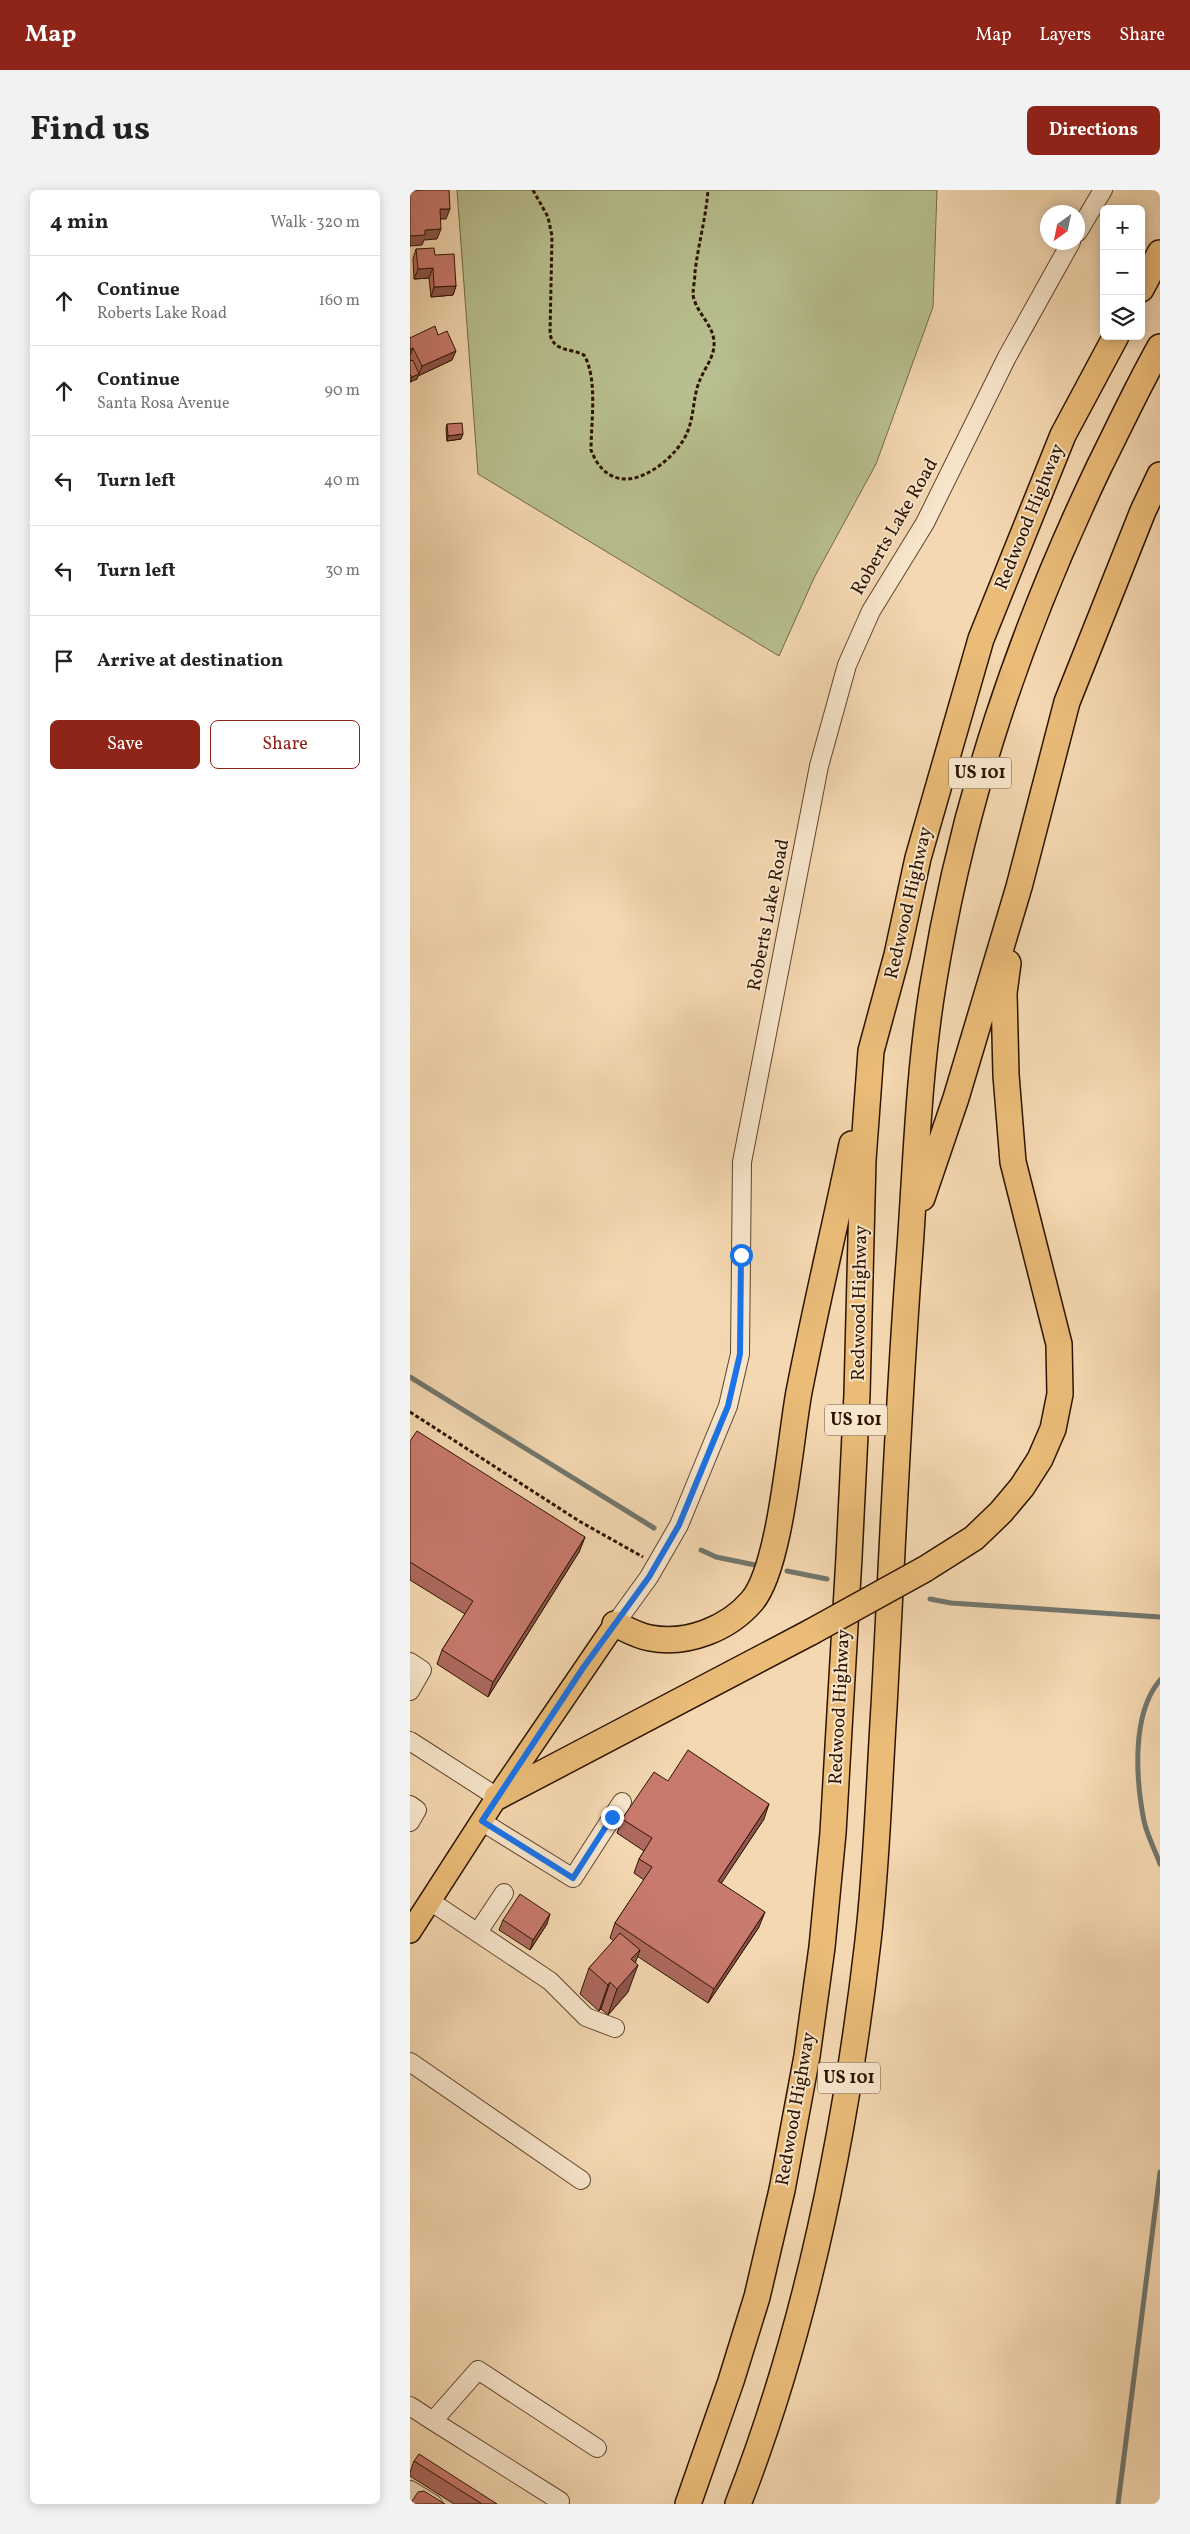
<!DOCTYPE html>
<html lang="en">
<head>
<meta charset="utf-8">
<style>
  body { margin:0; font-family:Vollkorn,serif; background:#f2f2f2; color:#222 }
  .controls { position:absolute; right:15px; top:15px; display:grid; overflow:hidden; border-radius:8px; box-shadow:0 2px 12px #0003 }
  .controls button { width:45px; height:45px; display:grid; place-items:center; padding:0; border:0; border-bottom:1px solid #e0e0e0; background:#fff; color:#222; font:25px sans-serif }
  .compass { position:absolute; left:630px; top:15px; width:45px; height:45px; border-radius:50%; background:#fff; box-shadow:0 2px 12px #0003; rotate:213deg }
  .stop { position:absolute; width:15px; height:15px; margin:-11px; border:4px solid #1a73e8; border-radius:50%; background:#fff }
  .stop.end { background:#1a73e8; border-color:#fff; box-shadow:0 1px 5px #0008 }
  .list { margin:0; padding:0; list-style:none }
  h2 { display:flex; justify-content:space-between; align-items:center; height:65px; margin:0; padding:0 20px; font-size:21px }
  h2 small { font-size:16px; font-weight:400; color:#767676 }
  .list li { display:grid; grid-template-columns:32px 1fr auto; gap:15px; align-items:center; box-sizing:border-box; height:90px; padding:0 20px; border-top:1px solid #e0e0e0 }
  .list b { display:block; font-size:19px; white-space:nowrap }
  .list p { margin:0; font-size:16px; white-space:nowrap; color:#767676 }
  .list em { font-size:16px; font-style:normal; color:#767676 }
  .actions { display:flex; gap:10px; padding:15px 20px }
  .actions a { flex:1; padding:11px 0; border:1px solid #8f2418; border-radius:8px; text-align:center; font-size:18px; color:#8f2418 }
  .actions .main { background:#8f2418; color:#fff }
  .icon { flex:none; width:28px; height:28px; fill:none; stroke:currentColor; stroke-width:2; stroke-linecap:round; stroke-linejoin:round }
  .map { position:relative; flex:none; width:750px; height:2314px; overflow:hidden; border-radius:8px }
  header { display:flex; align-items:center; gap:30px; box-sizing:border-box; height:70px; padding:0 25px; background:#8f2418; color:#fff }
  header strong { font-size:24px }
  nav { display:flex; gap:28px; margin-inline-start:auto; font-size:18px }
  .intro { display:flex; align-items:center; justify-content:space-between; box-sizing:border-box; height:120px; padding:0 30px }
  h1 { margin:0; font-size:35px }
  .button { padding:12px 22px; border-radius:8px; background:#8f2418; color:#fff; font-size:18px; font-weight:700 }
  main { display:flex; gap:30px; padding:0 30px }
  aside { flex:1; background:#fff; border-radius:8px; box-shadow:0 2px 12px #0003 }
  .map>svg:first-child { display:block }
  .green { fill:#b8bf8e; stroke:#726947 }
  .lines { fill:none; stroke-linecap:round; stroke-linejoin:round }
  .stream { stroke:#71766d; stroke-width:5 }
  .minor-casing { stroke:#5f442c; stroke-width:20 }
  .major-casing { stroke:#2d1300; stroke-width:24 }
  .highway-casing { stroke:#2d1300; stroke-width:28 }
  .path { stroke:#2d1300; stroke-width:3; stroke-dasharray:4 2.5; stroke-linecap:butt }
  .minor { stroke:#f8e6cc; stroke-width:18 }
  .major { stroke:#eabc78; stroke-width:21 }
  .highway { stroke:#eabc78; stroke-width:25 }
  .highway-bridge-casing { stroke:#2d1300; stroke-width:28; stroke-linecap:butt }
  .highway-bridge { stroke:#eabc78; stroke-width:25 }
  .wall { fill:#ad695f; stroke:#2d1300 }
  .shaded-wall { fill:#8d554d; stroke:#2d1300 }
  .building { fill:#c97a6e; stroke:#2d1300 }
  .route { stroke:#1a73e8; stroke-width:6 }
  .labels { text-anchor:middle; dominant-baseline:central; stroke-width:4; stroke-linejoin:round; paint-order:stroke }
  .shield { fill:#f8e6cc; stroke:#6a523d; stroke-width:1 }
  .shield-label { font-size:18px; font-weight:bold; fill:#2d1300 }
  .street-label { font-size:19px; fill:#2d1300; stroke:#f8e6cc }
</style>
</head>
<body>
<header>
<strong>Map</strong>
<nav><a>Map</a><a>Layers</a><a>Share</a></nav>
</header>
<div class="intro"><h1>Find us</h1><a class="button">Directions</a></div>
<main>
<aside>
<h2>4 min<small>Walk · 320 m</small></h2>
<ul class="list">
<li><svg class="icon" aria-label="ahead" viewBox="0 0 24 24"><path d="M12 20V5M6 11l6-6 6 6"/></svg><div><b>Continue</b><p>Roberts Lake Road</p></div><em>160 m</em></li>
<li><svg class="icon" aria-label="ahead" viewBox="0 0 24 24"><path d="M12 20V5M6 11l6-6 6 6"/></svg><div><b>Continue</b><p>Santa Rosa Avenue</p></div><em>90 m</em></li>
<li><svg class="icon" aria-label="left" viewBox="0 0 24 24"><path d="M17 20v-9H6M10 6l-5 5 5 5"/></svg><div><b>Turn left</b></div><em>40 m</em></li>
<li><svg class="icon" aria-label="left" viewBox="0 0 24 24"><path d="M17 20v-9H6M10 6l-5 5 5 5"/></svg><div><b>Turn left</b></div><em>30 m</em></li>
<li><svg class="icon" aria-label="arrive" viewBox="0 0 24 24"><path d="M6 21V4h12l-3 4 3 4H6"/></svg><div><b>Arrive at destination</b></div></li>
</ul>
<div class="actions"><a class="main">Save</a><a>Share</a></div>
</aside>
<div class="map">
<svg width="750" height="2314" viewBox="0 0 750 2314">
  <rect width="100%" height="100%" fill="#f4d8b1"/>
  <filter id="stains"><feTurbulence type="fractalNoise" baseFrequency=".004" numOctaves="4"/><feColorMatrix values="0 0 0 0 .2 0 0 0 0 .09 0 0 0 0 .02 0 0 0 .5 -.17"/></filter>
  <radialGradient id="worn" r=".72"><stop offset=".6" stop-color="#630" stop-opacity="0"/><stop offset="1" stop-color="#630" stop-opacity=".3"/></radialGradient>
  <path class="green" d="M47,0H527L523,117L466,274L404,388L369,466L68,284Z"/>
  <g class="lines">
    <path class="stream" d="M0,1187L244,1338
      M291,1360L306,1367L345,1375
      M377,1381L417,1389
      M520,1409L541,1413L750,1427
      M750,1490C721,1524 726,1590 734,1631C737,1645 745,1660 750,1674
      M708,2314L750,1982"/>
    <g class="minor-casing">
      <path id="minor" d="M668,42L693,0
        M205,1434L239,1387L269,1335L318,1216L330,1164L332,972L409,576L437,475L461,421L515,333L597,167L661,52
        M0,1472L12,1480L0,1501
        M0,1551L87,1607
        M0,1615L7,1620L0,1632
        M71,1631L163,1688L212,1612
        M20,1711L140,1791L176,1827L205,1838
        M68,1742L94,1703
        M0,1872L171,1990
        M0,2216L23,2231L68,2180L187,2258
        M23,2231L150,2311
        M0,2300L23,2314"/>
    </g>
    <g class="major-casing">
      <path id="major" d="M0,1742L87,1607L205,1434"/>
    </g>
    <g class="highway-casing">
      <path id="highway" d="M731,99L750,63
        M512,1008L546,908L609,697L657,512L733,321L750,285
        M515,1379L564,1348L591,1322L612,1297L630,1269L643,1239L650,1204L649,1154L603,972L596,885L594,803L598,773
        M205,1434C216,1439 228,1446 240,1448C277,1455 318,1439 342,1411C371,1377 380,1250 389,1202C405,1119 425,1037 442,954
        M87,1607L401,1442
        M278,2314L321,2191L347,2107L372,2000L397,1866L412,1757L423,1643L439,1367L447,1204L453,970L461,861L487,765L508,668L571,449L653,245L706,146
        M328,2314C398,2135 436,1941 458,1751C467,1673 469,1595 474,1517C482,1369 488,1220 499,1072C506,979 508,886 523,795C553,610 609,445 689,277C709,237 728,196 750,157"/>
    </g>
    <path class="path" d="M123,0L138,27L142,46L140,144C144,162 160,158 174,165C188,189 181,232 181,260C187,276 198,289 216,289C239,289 268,264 277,243C284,227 283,208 289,192C294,179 305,166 304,153C304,135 286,123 283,105C283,98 285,89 285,82C288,55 296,28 298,0
      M0,1222L169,1331L233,1367"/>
    <use href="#minor" class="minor"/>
    <use href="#major" class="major"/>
    <use href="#highway" class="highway"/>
    <g class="highway-bridge-casing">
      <path id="highway-bridge" d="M401,1442L515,1379"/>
    </g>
    <use href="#highway-bridge" class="highway-bridge"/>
  </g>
  <path class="wall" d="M6,59L25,65L46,96L43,105L21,107L19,88L4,89L3,69Z
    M28,145L42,170L8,186L7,189L0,192V171H1L0,169V148Z
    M37,234L51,249L37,251L36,239Z
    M0,1251L175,1347L169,1362L78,1507L27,1474L32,1460L55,1424L0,1390Z
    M258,1591L354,1629L311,1693L349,1737L298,1813L227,1766L225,1773L218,1802L198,1825L191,1819L189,1821L170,1804L179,1778L204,1751L200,1748L205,1733L234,1690L224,1683L229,1669L234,1661L207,1643L212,1629Z
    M93,1730L137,1734L120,1760L89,1740Z
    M4,2271L87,2314H44L0,2286V2282Z"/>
  <path class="shaded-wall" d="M30,19H40L36,29H26Z
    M31,39L27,49L14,50L12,55L0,56V46L15,40Z
    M23,78L19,88L4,89L8,79Z
    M46,96L43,105L21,107L24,97Z
    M3,158L0,166V159Z
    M46,161L42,170L8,186L7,189L0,192L2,187L9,184L12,176Z
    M53,244L51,249L37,251L38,246Z
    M175,1347L169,1362L78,1507L83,1492Z
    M359,1614L354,1629L303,1706L308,1691Z
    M355,1722L349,1737L298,1813L304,1799Z
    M140,1724L137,1734L120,1760L123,1750Z
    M230,1760L222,1782L228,1775L218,1802L198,1825L207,1799L221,1769Z
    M200,1792L191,1819L189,1821L198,1795Z"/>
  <path class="building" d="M13,0H39L40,19H30L31,39L15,40V45L0,46V1Z
    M24,58L25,65L44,64L46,96L24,97L23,78L8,79L6,59Z
    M25,136L28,145L37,141L46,161L12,176L3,158L0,159V148Z
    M3,170L9,184L2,187L0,184V171Z
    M52,233L53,244L38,246L37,234Z
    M7,1241L175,1347L83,1492L32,1460L63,1411L0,1372V1251Z
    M278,1560L359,1614L308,1691L355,1722L304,1799L205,1733L242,1677L229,1669L242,1648L212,1629L244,1582L258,1591Z
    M110,1704L140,1724L123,1750L93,1730Z
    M210,1743L230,1760L221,1769L228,1775L207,1799L200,1792L198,1795L179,1778Z
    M9,2264L87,2314H72L4,2271Z
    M14,2301L35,2314H0L8,2302Z"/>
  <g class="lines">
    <path class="route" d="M202,1627L163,1688L72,1631L173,1478L239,1387L269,1335L318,1216L330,1164L331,1065"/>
  </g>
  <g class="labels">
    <g class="shield">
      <rect x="539" y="567.5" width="62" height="31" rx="4"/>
      <rect x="415" y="1214.5" width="62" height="31" rx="4"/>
      <rect x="408" y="1872.5" width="62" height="31" rx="4"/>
    </g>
    <g class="shield-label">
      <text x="570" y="583">US 101</text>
      <text x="446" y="1230">US 101</text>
      <text x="439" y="1888">US 101</text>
    </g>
    <g class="street-label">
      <text transform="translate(620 327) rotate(-68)">Redwood Highway</text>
      <text transform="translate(485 337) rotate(-60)">Roberts Lake Road</text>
      <text transform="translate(499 713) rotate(-77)">Redwood Highway</text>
      <text transform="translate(359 725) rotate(-79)">Roberts Lake Road</text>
      <text transform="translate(450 1113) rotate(-89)">Redwood Highway</text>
      <text transform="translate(430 1517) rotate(-87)">Redwood Highway</text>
      <text transform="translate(386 1919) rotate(-80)">Redwood Highway</text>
    </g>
  </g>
  <rect width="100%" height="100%" filter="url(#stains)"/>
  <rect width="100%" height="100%" fill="url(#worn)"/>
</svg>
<div class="controls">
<button>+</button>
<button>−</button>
<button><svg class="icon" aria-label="layers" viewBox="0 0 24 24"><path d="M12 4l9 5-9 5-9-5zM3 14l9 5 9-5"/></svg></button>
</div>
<svg class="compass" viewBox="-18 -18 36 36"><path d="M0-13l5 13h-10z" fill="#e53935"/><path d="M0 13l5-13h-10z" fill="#767676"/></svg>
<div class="stop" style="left:331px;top:1065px"></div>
<div class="stop end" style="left:202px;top:1627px"></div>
</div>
</main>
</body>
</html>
